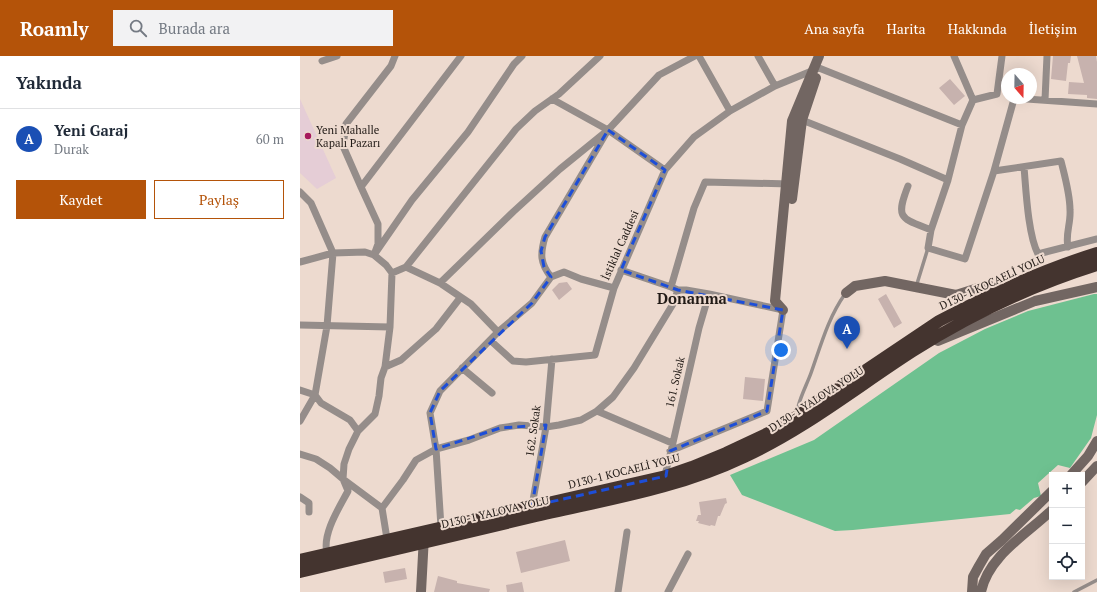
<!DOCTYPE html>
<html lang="tr">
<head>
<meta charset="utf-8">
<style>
  body { margin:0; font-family:"PT Serif",serif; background:#f2f2f3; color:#1f2937 }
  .controls { position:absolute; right:12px; bottom:12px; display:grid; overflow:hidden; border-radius:0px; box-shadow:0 4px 16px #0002 }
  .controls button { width:36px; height:36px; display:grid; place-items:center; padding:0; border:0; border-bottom:1px solid #e0e1e3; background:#fff; color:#1f2937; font:20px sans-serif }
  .compass { position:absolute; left:701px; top:12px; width:36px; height:36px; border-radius:50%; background:#fff; box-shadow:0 4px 16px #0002; rotate:160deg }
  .you { position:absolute; left:481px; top:294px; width:14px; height:14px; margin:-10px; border:3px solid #fff; border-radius:50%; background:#1a73e8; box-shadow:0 0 0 6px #1a73e833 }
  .badge { display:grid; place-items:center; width:26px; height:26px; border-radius:50%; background:#b45309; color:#fff; font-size:13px; font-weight:700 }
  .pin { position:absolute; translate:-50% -33px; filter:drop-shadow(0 1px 2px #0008) }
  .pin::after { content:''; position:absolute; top:21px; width:14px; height:12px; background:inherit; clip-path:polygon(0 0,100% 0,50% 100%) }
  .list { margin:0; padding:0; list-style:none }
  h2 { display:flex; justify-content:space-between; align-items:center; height:52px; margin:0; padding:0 16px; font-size:17px }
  h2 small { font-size:13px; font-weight:400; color:#747a83 }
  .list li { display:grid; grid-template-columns:26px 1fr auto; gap:12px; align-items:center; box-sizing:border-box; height:60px; padding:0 16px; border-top:1px solid #e0e1e3 }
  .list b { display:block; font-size:15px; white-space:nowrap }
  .list p { margin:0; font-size:13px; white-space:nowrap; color:#747a83 }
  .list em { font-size:13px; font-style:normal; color:#747a83 }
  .actions { display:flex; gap:8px; padding:12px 16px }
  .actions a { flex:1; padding:9px 0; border:1px solid #b45309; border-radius:0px; text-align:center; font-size:14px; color:#b45309 }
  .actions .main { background:#b45309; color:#fff }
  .icon { flex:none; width:22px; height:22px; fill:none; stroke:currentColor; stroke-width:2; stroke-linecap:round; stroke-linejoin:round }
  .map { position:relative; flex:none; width:797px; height:536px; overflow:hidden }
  header { display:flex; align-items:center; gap:24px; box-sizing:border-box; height:56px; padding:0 20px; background:#b45309; color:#fff }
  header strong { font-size:19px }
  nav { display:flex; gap:22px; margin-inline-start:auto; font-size:14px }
  .search { width:280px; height:36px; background:#f2f2f3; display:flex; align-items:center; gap:10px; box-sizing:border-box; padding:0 14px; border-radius:0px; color:#747a83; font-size:15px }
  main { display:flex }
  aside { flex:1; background:#fff }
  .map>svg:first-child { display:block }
  .commercial { fill:#e5cdd6 }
  .forest { fill:#6ec190 }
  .building { fill:#c7b2ae }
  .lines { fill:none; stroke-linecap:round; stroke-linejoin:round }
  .lane { stroke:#958d8a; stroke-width:3.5 }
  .street { stroke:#958d8a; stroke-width:7 }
  .secondary { stroke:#726662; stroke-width:10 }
  .highway { stroke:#44342f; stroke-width:12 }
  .marked { fill:none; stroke:#1d4ed8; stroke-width:3; stroke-dasharray:8 5; stroke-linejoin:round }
  .poi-dot { fill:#a6195d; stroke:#eddacf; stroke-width:1.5 }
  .labels { text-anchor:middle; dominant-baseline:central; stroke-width:4; stroke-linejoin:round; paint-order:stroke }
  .poi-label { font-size:11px; fill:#211a16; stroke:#eddacf; text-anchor:start }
  .street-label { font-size:11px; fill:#211a16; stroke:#eddacf }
  .district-label { font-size:15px; font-weight:bold; fill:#211a16; stroke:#eddacf }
</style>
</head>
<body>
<header>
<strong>Roamly</strong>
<div class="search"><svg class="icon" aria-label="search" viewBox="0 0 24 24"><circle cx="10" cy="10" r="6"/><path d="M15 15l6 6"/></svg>Burada ara</div>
<nav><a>Ana sayfa</a><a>Harita</a><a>Hakkında</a><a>İletişim</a></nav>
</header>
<main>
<aside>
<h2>Yakında<small></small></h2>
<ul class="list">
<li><span class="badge" style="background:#1a4fb4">A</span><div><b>Yeni Garaj</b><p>Durak</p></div><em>60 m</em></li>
</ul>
<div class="actions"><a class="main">Kaydet</a><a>Paylaş</a></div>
</aside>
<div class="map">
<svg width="797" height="536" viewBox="0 0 797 536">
  <rect width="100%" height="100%" fill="#eddacf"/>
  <path class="commercial" d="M0,43L36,122L17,133L0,117Z"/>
  <path class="forest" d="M794,238H797V359L791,382L770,412L758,409L738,427L741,440L734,442L720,454L716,453L710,458L553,474L535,475L442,439L430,419L514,384L639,297L685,273L728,255Z"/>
  <path class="building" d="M753,0H771L770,7H768L766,25L751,23Z
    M777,0H796L797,6V43L787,42V39L768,38L769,26L784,27Z
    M650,23L665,40L654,49L639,32Z
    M267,226L272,233L259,244L252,234L259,227Z
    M586,238L602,267L594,272L578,243Z
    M445,321L465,323L463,345L443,343Z
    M426,442L427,447L425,448L420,460H418L415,470L411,469L410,470L398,467L399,465H396L398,459H401L399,446Z
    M265,484L270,505L221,517L216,496Z
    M105,512L107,523L85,527L83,516Z
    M138,520L157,525V527L190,533L189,536H134Z
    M222,526L224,536H207L206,529Z"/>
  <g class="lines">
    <path class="lane" d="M616,231L628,192
      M498,351C501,339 507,328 511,317C521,289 528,262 545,238
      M774,536L797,524"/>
    <path class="street" d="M95,0L91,10L46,68L43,90L61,131L78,168V188L74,199L112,144L168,76L214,8L222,0
      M399,0L430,55
      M458,0L475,30
      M654,0L673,44
      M702,0L697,38L673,44L662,69L648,124L631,174L628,192L665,203L694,115L761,105C765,121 770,138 770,154C771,167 765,179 768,191
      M22,5L37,0
      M711,42L797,48
      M252,43L308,74
      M745,44L747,0
      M498,64H502L600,103L648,124
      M724,111C726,134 728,179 738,198L797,183
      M694,115L714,43
      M608,130C595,163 601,162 631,174
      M61,131L161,0
      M0,136L11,147L33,197L27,270L15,339L0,365
      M0,206L33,197L65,196L74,199L86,209L92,217L90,271L85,311L81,322L79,340L75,358L58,375L49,393L44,408L43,423L48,435C39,452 22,478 27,497
      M106,211L140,227L171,248L198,276
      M321,214L371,231
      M92,217L106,211L216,73L235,55L259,38L300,0
      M251,221C240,207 240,198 245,181L308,74L365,114
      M140,227L213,156L260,113L308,74L359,19L395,0
      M378,234L371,231L394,152L405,126L490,128
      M0,269L90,271
      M191,285L213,305L226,306L295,299L314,232
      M85,311L101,304L136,273L160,242
      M162,312L192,337
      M0,334L15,339L21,347L50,364L58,375
      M297,355L372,387
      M0,398L16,403L30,412L43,423L82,452
      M366,420V415L372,391L399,272L409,238
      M0,441L9,447V456
      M232,450L246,371L252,303
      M141,471L136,393L130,357L140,335L198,276L232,247L251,221L264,216L281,223L314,232L365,114L394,81L430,55L475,30L519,12L662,69
      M87,483L82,452L103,424L116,404L136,393L169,384L200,372L219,369L246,371L259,369L281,364L297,355L313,341L334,312L373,248L378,234H386L409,238L483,254L467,355L370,395
      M318,536L327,476
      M368,536L388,498"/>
    <path class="secondary" d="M492,143L502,64L516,22
      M546,237L555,230L585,225L656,239L678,232L708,228
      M483,254L475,245L492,65L519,0
      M638,285L735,245L797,231
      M771,419L788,400L797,385
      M782,426L797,410
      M121,536L124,480
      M672,536L673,521L679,510L686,498L702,484L752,435
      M681,536C688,500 727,478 752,454"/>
    <path class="highway" d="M0,504L366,420L392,411L426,397L481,371L639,265C690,238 742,214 797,197
      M0,516C77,498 154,479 232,461C304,444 377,433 444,401C505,373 557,331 613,295C670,259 733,229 797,209"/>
  </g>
  <path class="marked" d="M308,74L365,114L321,214L378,234L483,254L467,355L370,395L366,420L232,450L246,369L200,372L136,393L130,357L140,335L232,247L251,221L244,211L241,195L245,181Z"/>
  <circle class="poi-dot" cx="8" cy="80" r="4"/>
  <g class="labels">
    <g class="poi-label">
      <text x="16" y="74">Yeni Mahalle<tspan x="16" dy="13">Kapalı Pazarı</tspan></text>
    </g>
    <g class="street-label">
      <text transform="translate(320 189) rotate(-66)">İstiklal Caddesi</text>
      <text transform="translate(692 226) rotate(-25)">D130-1 KOCAELİ YOLU</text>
      <text transform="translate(375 326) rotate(-77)">161. Sokak</text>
      <text transform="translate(516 343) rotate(-33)">D130-1 YALOVA YOLU</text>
      <text transform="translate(233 375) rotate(-82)">162. Sokak</text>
      <text transform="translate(324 415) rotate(-14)">D130-1 KOCAELİ YOLU</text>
      <text transform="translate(195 456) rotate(-13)">D130-1 YALOVA YOLU</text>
    </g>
    <g class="district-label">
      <text x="392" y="242">Donanma</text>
    </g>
  </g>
</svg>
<div class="controls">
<button>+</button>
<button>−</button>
<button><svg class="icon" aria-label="locate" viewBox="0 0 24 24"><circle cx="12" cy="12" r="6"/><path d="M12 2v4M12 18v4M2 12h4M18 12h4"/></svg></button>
</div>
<svg class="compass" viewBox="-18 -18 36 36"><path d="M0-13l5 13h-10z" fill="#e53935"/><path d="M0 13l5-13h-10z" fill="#747a83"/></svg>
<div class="you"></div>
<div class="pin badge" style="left:547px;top:293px;background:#1a4fb4">A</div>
</div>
</main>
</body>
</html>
